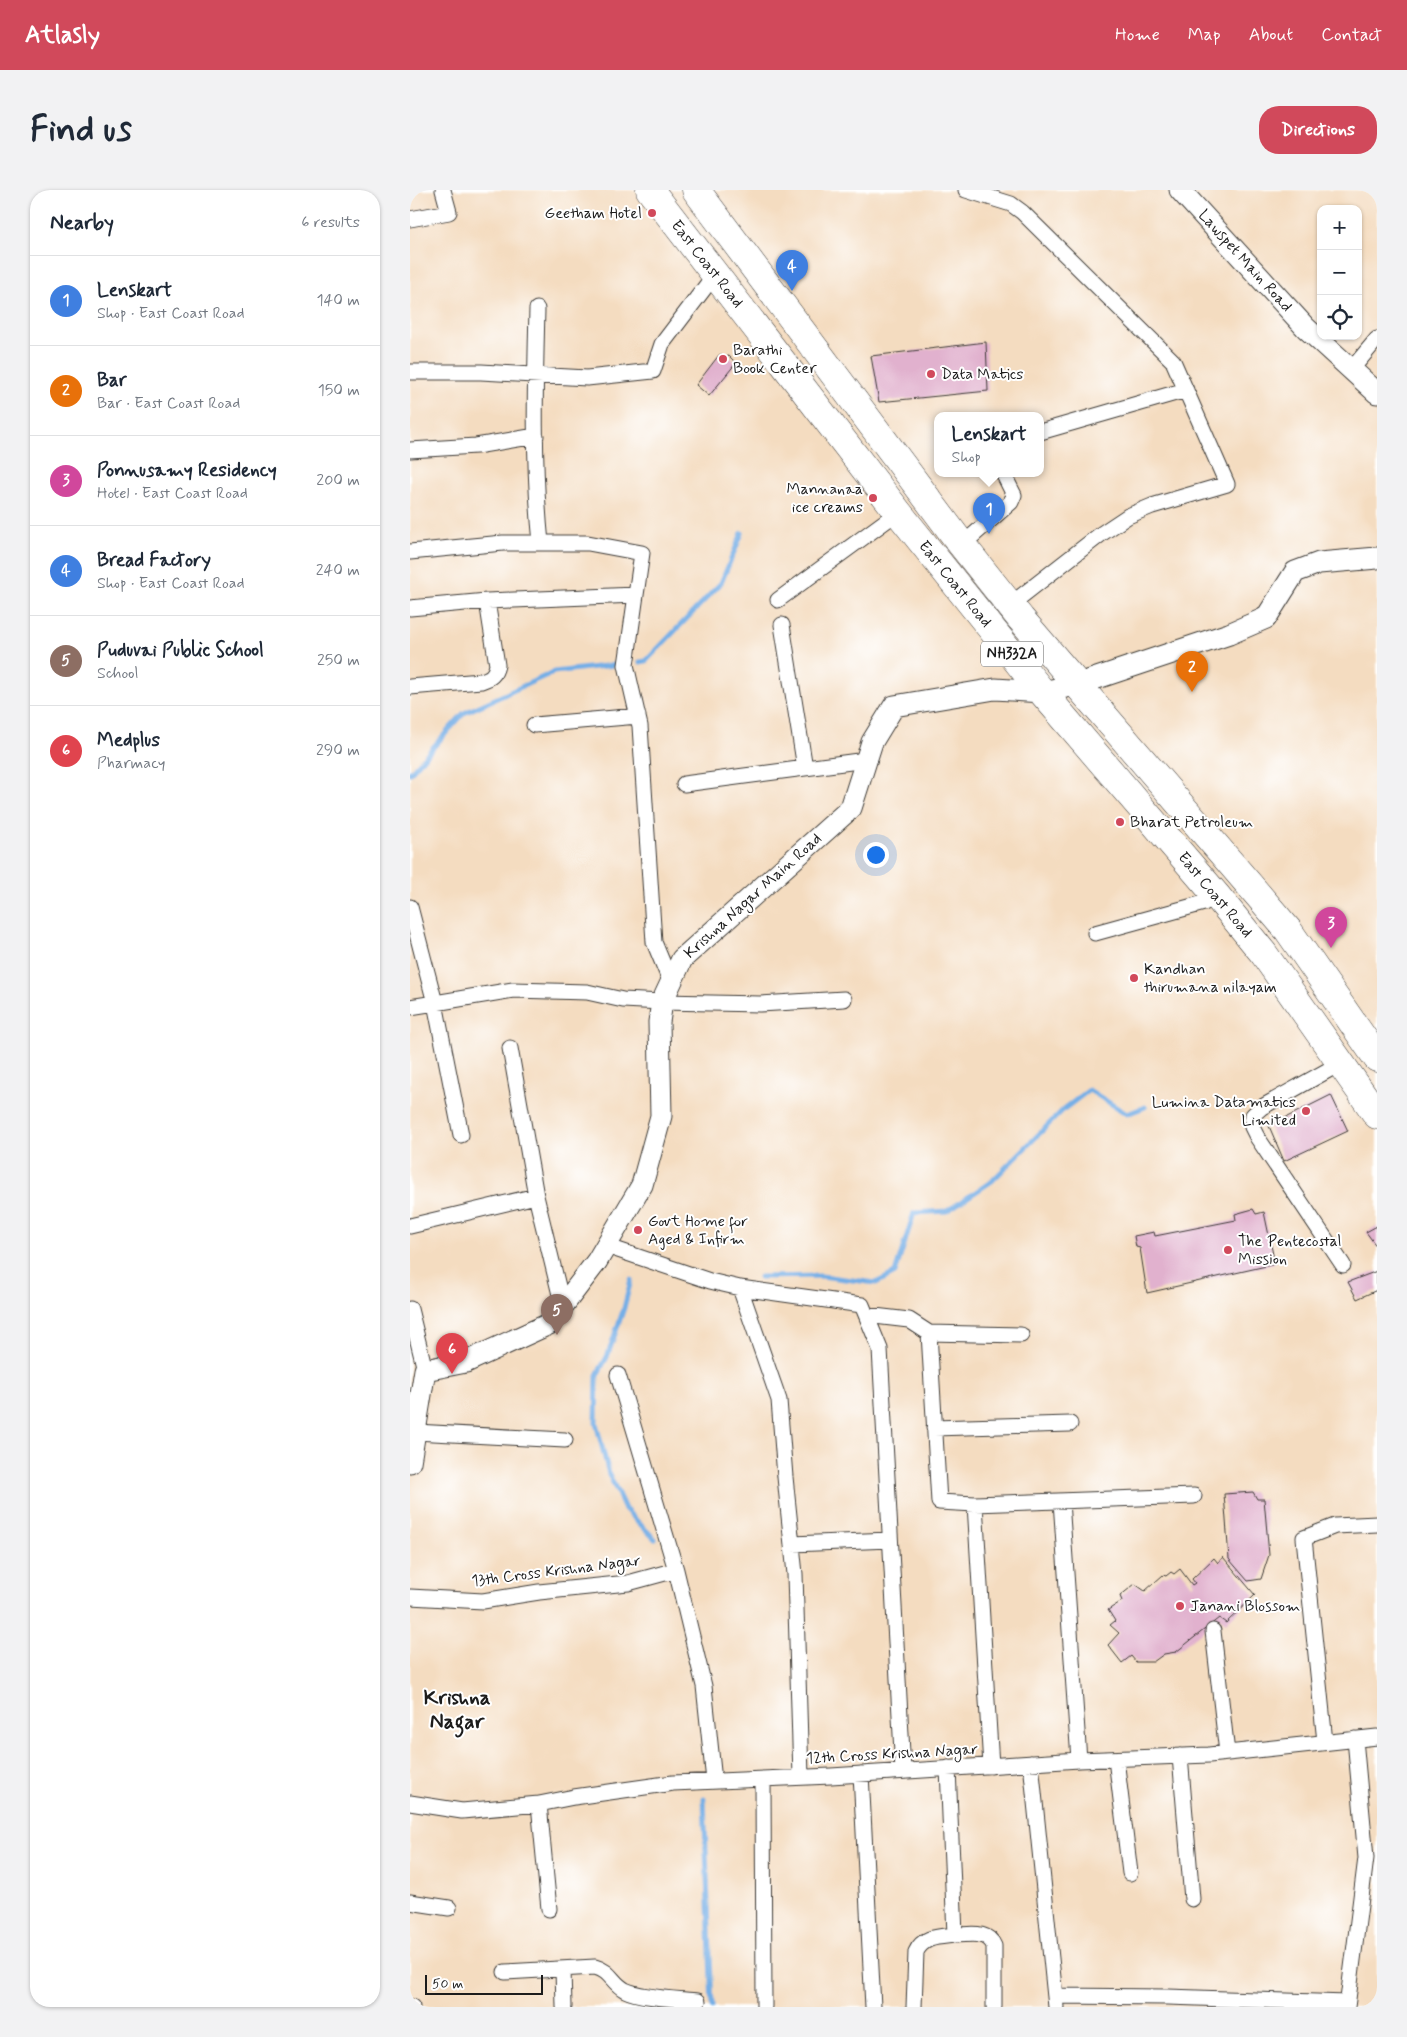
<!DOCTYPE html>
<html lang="en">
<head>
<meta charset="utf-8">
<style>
  body { margin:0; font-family:Mynerve,sans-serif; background:#f2f2f3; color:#1f2937 }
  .controls { position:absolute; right:15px; top:15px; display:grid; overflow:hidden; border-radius:10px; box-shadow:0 1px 4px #0004 }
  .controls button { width:45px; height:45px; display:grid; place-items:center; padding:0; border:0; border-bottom:1px solid #e0e1e3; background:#fff; color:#1f2937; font:25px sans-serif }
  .scale { position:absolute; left:15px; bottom:12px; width:118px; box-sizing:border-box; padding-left:5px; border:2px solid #1c1c1c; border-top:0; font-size:14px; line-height:18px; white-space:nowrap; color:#1c1c1c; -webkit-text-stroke:4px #fff; paint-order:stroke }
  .you { position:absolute; left:465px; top:664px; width:18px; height:18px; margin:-12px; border:4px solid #fff; border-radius:50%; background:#1a73e8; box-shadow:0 0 0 8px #1a73e833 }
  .badge { display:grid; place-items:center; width:32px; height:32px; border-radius:50%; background:#d1495b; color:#fff; font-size:16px; font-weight:700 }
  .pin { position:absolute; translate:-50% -41px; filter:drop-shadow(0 1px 2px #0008) }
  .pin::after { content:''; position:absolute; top:26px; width:18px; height:15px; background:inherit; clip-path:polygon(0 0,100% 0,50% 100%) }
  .popup { position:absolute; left:524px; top:222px; width:110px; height:65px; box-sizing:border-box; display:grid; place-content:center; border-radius:10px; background:#fff; filter:drop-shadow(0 1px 4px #0005); font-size:16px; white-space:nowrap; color:#747a83 }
  .popup b { font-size:19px; color:#1f2937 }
  .popup::after { content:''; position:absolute; left:50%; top:100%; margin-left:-10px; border:10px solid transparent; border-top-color:#fff }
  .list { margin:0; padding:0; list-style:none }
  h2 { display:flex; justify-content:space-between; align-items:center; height:65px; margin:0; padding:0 20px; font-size:21px }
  h2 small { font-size:16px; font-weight:400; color:#747a83 }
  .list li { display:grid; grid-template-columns:32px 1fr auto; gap:15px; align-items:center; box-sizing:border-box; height:90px; padding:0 20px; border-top:1px solid #e0e1e3 }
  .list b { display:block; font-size:19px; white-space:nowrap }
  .list p { margin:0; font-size:16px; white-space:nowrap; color:#747a83 }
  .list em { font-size:16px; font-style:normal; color:#747a83 }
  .icon { flex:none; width:28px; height:28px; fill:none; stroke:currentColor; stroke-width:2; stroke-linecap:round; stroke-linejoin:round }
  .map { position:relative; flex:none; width:967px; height:1817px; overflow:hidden; border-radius:20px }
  header { display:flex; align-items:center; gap:30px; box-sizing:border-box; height:70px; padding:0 25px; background:#d1495b; color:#fff }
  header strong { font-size:24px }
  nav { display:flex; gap:28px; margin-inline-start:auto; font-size:18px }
  .intro { display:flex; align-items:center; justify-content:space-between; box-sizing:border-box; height:120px; padding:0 30px }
  h1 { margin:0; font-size:35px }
  .button { padding:12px 22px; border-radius:20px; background:#d1495b; color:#fff; font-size:18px; font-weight:700 }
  main { display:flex; gap:30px; padding:0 30px }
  aside { flex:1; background:#fff; border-radius:20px; box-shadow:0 1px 4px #0004 }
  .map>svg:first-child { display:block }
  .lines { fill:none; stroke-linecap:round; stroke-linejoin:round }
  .stream { stroke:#76afe6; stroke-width:5 }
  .building { fill:#e1b1ce }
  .street-casing { stroke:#3c3935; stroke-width:17 }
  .secondary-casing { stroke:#3c3935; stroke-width:23 }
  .highway-casing { stroke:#3c3935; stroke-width:29 }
  .street { stroke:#fff; stroke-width:15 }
  .secondary { stroke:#fff; stroke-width:21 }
  .highway { stroke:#fff; stroke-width:28 }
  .poi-dot { fill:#d1495b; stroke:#fff; stroke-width:2 }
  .labels { text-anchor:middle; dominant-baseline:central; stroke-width:4; stroke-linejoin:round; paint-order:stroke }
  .shield { fill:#fff; stroke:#606060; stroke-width:1 }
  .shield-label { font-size:15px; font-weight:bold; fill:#1c1c1c }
  .poi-label { font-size:16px; fill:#1c1c1c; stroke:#fff; text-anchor:start }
  .street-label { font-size:16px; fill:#1c1c1c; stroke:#fff }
  .district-label { font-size:21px; font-weight:bold; fill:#1c1c1c; stroke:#fff }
</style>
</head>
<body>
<header>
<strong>Atlasly</strong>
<nav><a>Home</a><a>Map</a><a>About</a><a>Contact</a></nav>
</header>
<div class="intro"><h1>Find us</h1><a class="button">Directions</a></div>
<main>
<aside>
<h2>Nearby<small>6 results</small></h2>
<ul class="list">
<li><span class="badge" style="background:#3f7fe0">1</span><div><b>Lenskart</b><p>Shop · East Coast Road</p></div><em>140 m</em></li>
<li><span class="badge" style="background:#e8710a">2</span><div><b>Bar</b><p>Bar · East Coast Road</p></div><em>150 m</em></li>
<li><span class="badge" style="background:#d1479c">3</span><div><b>Ponnusamy Residency</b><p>Hotel · East Coast Road</p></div><em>200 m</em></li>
<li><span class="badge" style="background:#3f7fe0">4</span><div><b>Bread Factory</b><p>Shop · East Coast Road</p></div><em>240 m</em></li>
<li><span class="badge" style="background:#8d6e63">5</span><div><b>Puduvai Public School</b><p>School</p></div><em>250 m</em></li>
<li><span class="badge" style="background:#e0444e">6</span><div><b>Medplus</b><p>Pharmacy</p></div><em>290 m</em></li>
</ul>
</aside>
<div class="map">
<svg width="967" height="1817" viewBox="0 0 967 1817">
  <rect width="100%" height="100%" fill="#fff"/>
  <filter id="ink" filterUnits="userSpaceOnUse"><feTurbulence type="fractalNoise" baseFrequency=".02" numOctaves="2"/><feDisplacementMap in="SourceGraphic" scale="10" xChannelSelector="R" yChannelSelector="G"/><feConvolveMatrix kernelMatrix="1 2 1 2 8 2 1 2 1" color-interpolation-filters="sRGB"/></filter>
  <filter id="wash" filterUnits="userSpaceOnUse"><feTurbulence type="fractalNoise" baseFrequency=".0096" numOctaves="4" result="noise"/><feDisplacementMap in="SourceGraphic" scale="20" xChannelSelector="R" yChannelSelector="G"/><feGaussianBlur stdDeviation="1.12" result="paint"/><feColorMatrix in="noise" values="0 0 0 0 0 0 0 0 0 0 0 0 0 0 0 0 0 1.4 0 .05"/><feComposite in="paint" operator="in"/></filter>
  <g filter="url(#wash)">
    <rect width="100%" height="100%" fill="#f4dcc0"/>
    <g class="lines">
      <path class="stream" d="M230,472L236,471L311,393L332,343
        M0,583L54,523L144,482L204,475
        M350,1087L411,1086L466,1093L485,1083L504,1023L537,1021L582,991L654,919L679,900L717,924L735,917
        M221,1090L214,1118L197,1167L187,1185L186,1233L199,1284L215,1319L245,1349
        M294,1609L302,1817"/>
    </g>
    <g id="blocks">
      <path class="building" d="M576,152L578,201L469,212L461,166Z
        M312,164L315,167L319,166L326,173L299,206L286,195L309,165Z
        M921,905L938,941L874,971L859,936Z
        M843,1019L846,1024L854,1022L865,1074L737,1103L730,1058L726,1057L724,1046L744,1042L745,1046L826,1030L825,1024Z
        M967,1036V1057L956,1042Z
        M967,1081V1100L947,1109L938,1092Z
        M843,1302L847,1309H854L859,1365L851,1389L838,1391L819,1369L814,1304Z
        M813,1367L845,1405L816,1433L809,1428L766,1462L754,1464L743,1472H726L721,1466L712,1473L698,1455L709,1443L700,1435L705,1431L698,1420L712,1411L710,1406L725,1394L735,1401L753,1385L756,1386L761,1382L764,1384L770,1379L782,1395L785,1393L782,1389L804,1368L808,1373Z"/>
    </g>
  </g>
  <g filter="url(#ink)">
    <use href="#blocks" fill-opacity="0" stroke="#3c3935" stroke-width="1"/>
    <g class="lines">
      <g class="street-casing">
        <path id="street" d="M556,0L601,14L612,22L763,171L817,294L742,316L718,326L691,344L600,415
          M0,29L39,22L33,0
          M127,119C125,197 123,275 131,353
          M941,180L967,149
          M0,182H71L177,188L243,181L252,154L306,83
          M630,242L776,200
          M0,260L66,256L126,246
          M552,355L601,312L604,305L593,283
          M0,362L93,353H178L232,363L216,475L230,536L244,752L261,793
          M368,410L488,322
          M0,418L77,411L226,405
          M372,435L395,578
          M0,497L71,491C81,488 85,485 87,475L77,411
          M124,535L228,526
          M274,594L456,570
          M0,717L25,813L0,817
          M685,743L794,713L806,705
          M100,858L126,1006
          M931,873L852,917L843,925L842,937L847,947L933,1075
          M51,945L25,813L103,800L177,802L213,810L252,812L350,814L434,809
          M0,1036L126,1006L153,1117
          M196,1056L300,1091L330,1098L452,1115L470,1159L493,1581
          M330,1098L369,1210L375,1287L385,1384L391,1587
          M0,1119L15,1180
          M456,1125L499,1130L519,1143L529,1312L565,1314L784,1306
          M519,1143L611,1145
          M208,1185L266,1380L294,1496L304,1591
          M524,1238L660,1234
          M5,1242L155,1250
          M651,1311L669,1570
          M565,1314L581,1576
          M382,1354L480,1350
          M0,1407L73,1411L129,1402L218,1393L266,1380
          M803,1441L817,1563
          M915,1552L894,1348L925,1336L967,1334
          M770,1566L782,1709
          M706,1569L720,1683
          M621,1573L646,1817
          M538,1578L545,1745C560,1745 578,1740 584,1756V1817
          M451,1584L463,1817
          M353,1589L354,1817
          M0,1613L52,1621L129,1614L164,1607L263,1593L421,1586L669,1570L799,1565L967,1547
          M129,1614L139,1719
          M0,1712L39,1718
          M153,1779L154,1817
          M95,1782L185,1777C201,1781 202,1793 215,1800C231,1808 269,1809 288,1811
          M646,1806L758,1807L937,1813
          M0,1817H2
          M504,1817L506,1762C513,1746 529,1747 545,1745
          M937,1817L956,1668L945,1549"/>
      </g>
      <g class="secondary-casing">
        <path id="secondary" d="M770,0L896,138L967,203
          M0,1272L15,1180L56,1172L139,1134L187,1071L232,995L251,926L249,832L252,812L272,769L441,618L462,552L484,516L585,499L632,502L666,495L819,444L856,428L885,382L909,373L967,368"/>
      </g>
      <g class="highway-casing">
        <path id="highway" d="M240,0L488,322L632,502L806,705L854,764L967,925
          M286,0L552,355L611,429L878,740L967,868"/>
      </g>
      <use href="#street" class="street"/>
      <use href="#secondary" class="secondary"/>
      <use href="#highway" class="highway"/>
    </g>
  </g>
  <g class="poi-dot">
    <circle cx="242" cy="23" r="5"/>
    <circle cx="313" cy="169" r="5"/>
    <circle cx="521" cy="184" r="5"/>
    <circle cx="463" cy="308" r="5"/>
    <circle cx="710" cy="632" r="5"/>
    <circle cx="724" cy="788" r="5"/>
    <circle cx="896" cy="921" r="5"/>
    <circle cx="228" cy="1040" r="5"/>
    <circle cx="818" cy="1060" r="5"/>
    <circle cx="770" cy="1416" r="5"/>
  </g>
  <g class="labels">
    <rect class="shield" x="571" y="451.5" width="62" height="25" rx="4"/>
    <g class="shield-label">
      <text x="602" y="464">NH332A</text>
    </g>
    <g class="poi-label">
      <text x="232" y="23" text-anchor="end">Geetham Hotel</text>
      <text x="323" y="160">Barathi<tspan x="323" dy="18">Book Center</tspan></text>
      <text x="531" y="184">Data Matics</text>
      <text x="453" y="299" text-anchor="end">Mannanaa<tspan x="453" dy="18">ice creams</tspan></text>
      <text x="720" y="632">Bharat Petroleum</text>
      <text x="734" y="779">Kandhan<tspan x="734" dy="18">thirumana nilayam</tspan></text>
      <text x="886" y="912" text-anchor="end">Lumina Datamatics<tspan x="886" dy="18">Limited</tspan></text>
      <text x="238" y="1031">Govt Home for<tspan x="238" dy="18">Aged &amp; Infirm</tspan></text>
      <text x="828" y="1051">The Pentecostal<tspan x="828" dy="18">Mission</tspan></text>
      <text x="780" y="1416">Janani Blossom</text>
    </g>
    <g class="street-label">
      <text transform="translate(835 71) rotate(48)">Lawspet Main Road</text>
      <text transform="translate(297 74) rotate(52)">East Coast Road</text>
      <text transform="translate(545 394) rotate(51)">East Coast Road</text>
      <text transform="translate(805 705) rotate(50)">East Coast Road</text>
      <text transform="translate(343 706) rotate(-42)">Krishna Nagar Main Road</text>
      <text transform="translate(146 1381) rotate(-7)">13th Cross Krishna Nagar</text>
      <text transform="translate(482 1564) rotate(-3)">12th Cross Krishna Nagar</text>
    </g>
    <g class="district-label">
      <text x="47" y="1508">Krishna<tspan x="47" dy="24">Nagar</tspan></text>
    </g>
  </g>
</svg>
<div class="controls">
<button>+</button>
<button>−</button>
<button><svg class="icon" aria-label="locate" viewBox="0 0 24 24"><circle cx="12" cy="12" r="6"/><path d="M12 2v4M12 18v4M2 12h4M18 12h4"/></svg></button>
</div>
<div class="scale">50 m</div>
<div class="you"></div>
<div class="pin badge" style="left:579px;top:344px;background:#3f7fe0">1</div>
<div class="popup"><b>Lenskart</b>Shop</div>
<div class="pin badge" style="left:782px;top:502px;background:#e8710a">2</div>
<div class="pin badge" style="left:921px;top:758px;background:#d1479c">3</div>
<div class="pin badge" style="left:382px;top:101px;background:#3f7fe0">4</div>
<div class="pin badge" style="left:147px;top:1145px;background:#8d6e63">5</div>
<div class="pin badge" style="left:42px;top:1184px;background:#e0444e">6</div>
</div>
</main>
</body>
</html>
